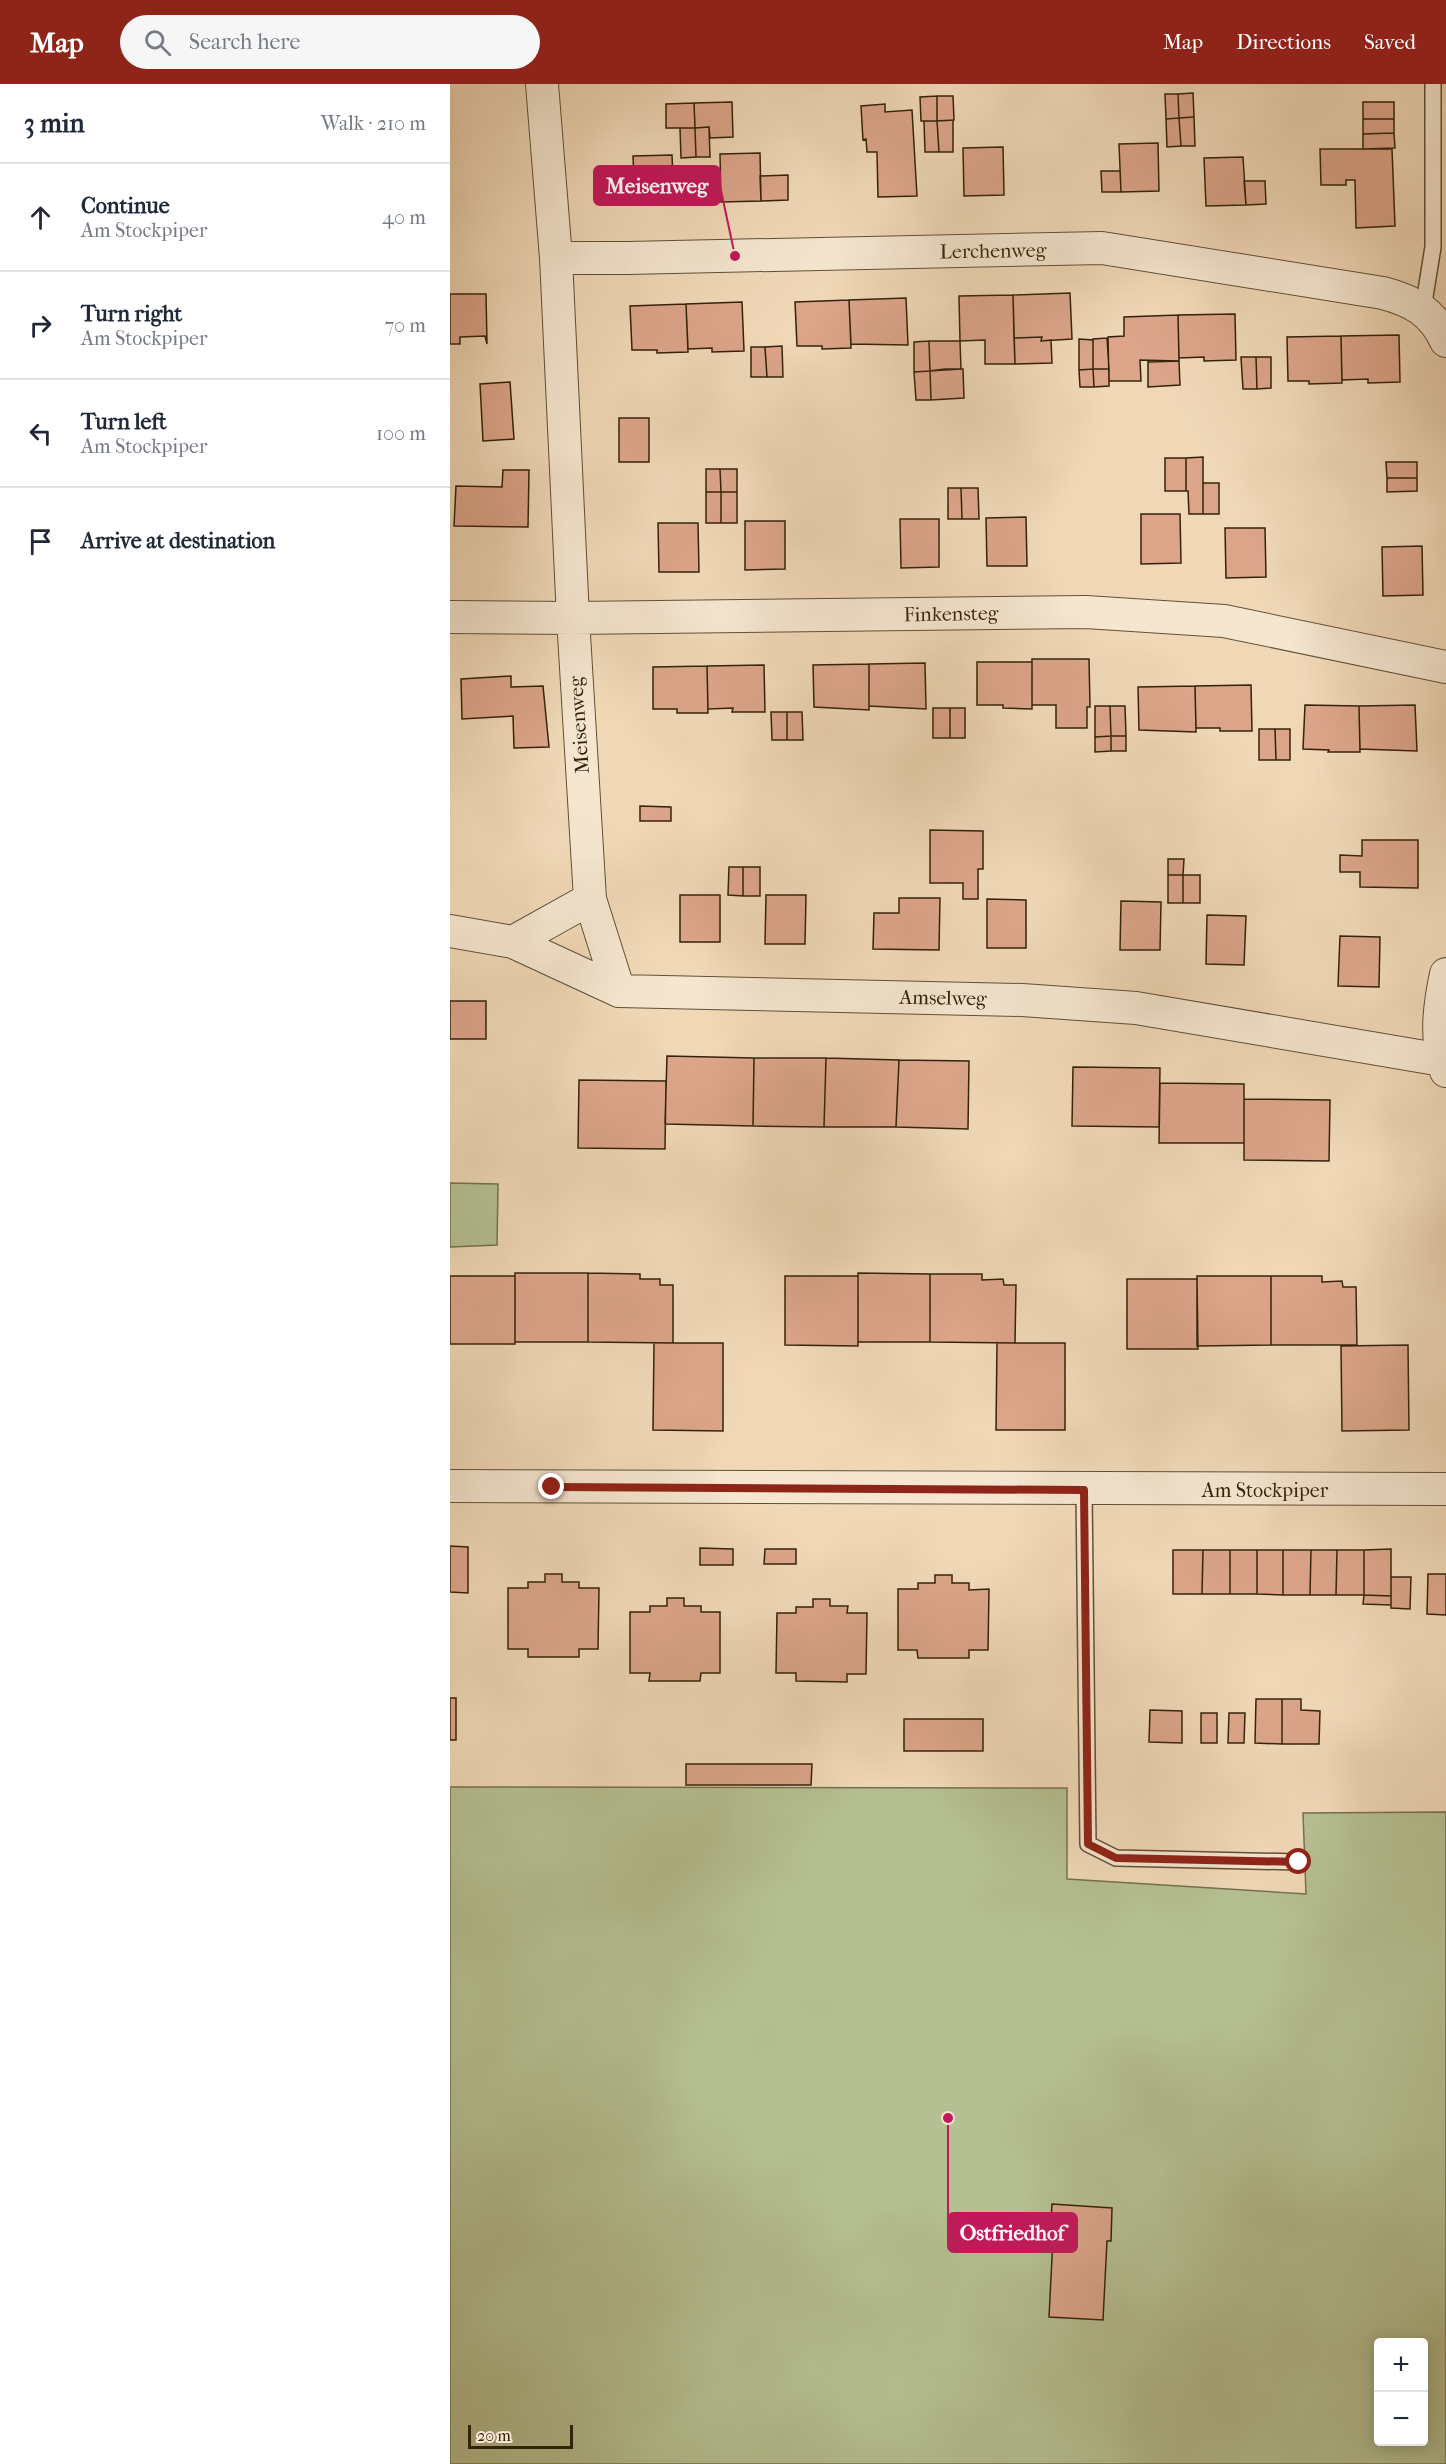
<!DOCTYPE html>
<html lang="en">
<head>
<meta charset="utf-8">
<style>
  body { margin:0; font-family:"IM FELL French Canon",serif; background:#f6f6f7; color:#1f2937 }
  .controls { position:absolute; right:18px; bottom:18px; display:grid; overflow:hidden; border-radius:6px; box-shadow:0 3px 15px #0003 }
  .controls button { width:54px; height:54px; display:grid; place-items:center; padding:0; border:0; border-bottom:2px solid #e0e1e3; background:#fff; color:#1f2937; font:30px sans-serif }
  .scale { position:absolute; left:18px; bottom:15px; width:105px; box-sizing:border-box; padding-left:6px; border:3px solid #332309; border-top:0; font-size:16px; line-height:21px; white-space:nowrap; color:#332309; -webkit-text-stroke:4px #f5e6d0; paint-order:stroke }
  .stop { position:absolute; width:18px; height:18px; margin:-14px; border:4px solid #8f2418; border-radius:50%; background:#fff }
  .stop.end { background:#8f2418; border-color:#fff; box-shadow:0 2px 6px #0008 }
  .list { margin:0; padding:0; list-style:none }
  h2 { display:flex; justify-content:space-between; align-items:center; height:78px; margin:0; padding:0 24px; font-size:26px }
  h2 small { font-size:20px; font-weight:400; color:#747a83 }
  .list li { display:grid; grid-template-columns:39px 1fr auto; gap:18px; align-items:center; box-sizing:border-box; height:108px; padding:0 24px; border-top:2px solid #e0e1e3 }
  .list b { display:block; font-size:22px; white-space:nowrap }
  .list p { margin:0; font-size:20px; white-space:nowrap; color:#747a83 }
  .list em { font-size:20px; font-style:normal; color:#747a83 }
  .icon { flex:none; width:33px; height:33px; fill:none; stroke:currentColor; stroke-width:2; stroke-linecap:round; stroke-linejoin:round }
  .map { position:relative; flex:none; width:996px; height:2380px; overflow:hidden }
  header { display:flex; align-items:center; gap:36px; box-sizing:border-box; height:84px; padding:0 30px; background:#8f2418; color:#fff }
  header strong { font-size:28px }
  nav { display:flex; gap:33px; margin-inline-start:auto; font-size:21px }
  .search { width:420px; height:54px; background:#f6f6f7; display:flex; align-items:center; gap:15px; box-sizing:border-box; padding:0 21px; border-radius:33px; color:#747a83; font-size:22px }
  main { display:flex }
  aside { flex:1; background:#fff }
  .map>svg:first-child { display:block }
  .green { fill:#b5c092; stroke:#74724e; stroke-width:1.5; fill-rule:evenodd }
  .building { fill:#dca58a; stroke:#332309; stroke-width:1.5 }
  .lines { fill:none; stroke-linecap:round; stroke-linejoin:round }
  .lane-casing { stroke:#625034; stroke-width:18 }
  .street-casing { stroke:#625034; stroke-width:34 }
  .lane { stroke:#f5e6d0; stroke-width:15 }
  .street { stroke:#f5e6d0; stroke-width:32 }
  .route { stroke:#8f2418; stroke-width:8 }
  .labels { text-anchor:middle; dominant-baseline:central; stroke-width:6; stroke-linejoin:round; paint-order:stroke }
  .street-label { font-size:20px; fill:#332309; stroke:#f5e6d0 }
  .leader { fill:none; stroke:#c2185b; stroke-width:2 }
  .callout-dot { fill:#c2185b; stroke:#f5e6d0; stroke-width:2 }
  .callout { fill:#c2185b; stroke:#c2185b; stroke-width:2 }
  .callout-label { font-size:21px; text-anchor:middle; font-weight:bold; fill:#fff }
</style>
</head>
<body>
<header>
<strong>Map</strong>
<div class="search"><svg class="icon" aria-label="search" viewBox="0 0 24 24"><circle cx="10" cy="10" r="6"/><path d="M15 15l6 6"/></svg>Search here</div>
<nav><a>Map</a><a>Directions</a><a>Saved</a></nav>
</header>
<main>
<aside>
<h2>3 min<small>Walk · 210 m</small></h2>
<ul class="list">
<li><svg class="icon" aria-label="ahead" viewBox="0 0 24 24"><path d="M12 20V5M6 11l6-6 6 6"/></svg><div><b>Continue</b><p>Am Stockpiper</p></div><em>40 m</em></li>
<li><svg class="icon" aria-label="right" viewBox="0 0 24 24"><path d="M7 20v-9h11M14 6l5 5-5 5"/></svg><div><b>Turn right</b><p>Am Stockpiper</p></div><em>70 m</em></li>
<li><svg class="icon" aria-label="left" viewBox="0 0 24 24"><path d="M17 20v-9H6M10 6l-5 5 5 5"/></svg><div><b>Turn left</b><p>Am Stockpiper</p></div><em>100 m</em></li>
<li><svg class="icon" aria-label="arrive" viewBox="0 0 24 24"><path d="M6 21V4h12l-3 4 3 4H6"/></svg><div><b>Arrive at destination</b></div></li>
</ul>
</aside>
<div class="map">
<svg width="996" height="2380" viewBox="0 0 996 2380">
  <rect width="100%" height="100%" fill="#f0d8b7"/>
  <filter id="stains"><feTurbulence type="fractalNoise" baseFrequency=".00333" numOctaves="4"/><feColorMatrix values="0 0 0 0 .2 0 0 0 0 .09 0 0 0 0 .02 0 0 0 .5 -.17"/></filter>
  <radialGradient id="worn" r=".72"><stop offset=".6" stop-color="#630" stop-opacity="0"/><stop offset="1" stop-color="#630" stop-opacity=".3"/></radialGradient>
  <path class="green" d="M0,1099L48,1100L47,1161L0,1163Z
    M0,1703L617,1704V1795L856,1810L853,1729L996,1728V2380H0ZM928,2258H974V2358H928Z"/>
  <path class="building" d="M743,9L744,33L729,34L728,10Z
    M715,10H728L729,34L716,35Z
    M487,12V37H471L470,13Z
    M487,12H503L504,36L487,37Z
    M282,18L283,53L260,54L259,43L245,44L244,19Z
    M913,18H944V35H913Z
    M244,19L245,44H216V20Z
    M435,20V28L462,26L467,112L428,113L427,68H417L416,55L413,56L411,22Z
    M744,33L745,62H731L729,34Z
    M729,34L731,62L717,63L716,35Z
    M913,35H944V49L913,50Z
    M503,36V68H489L487,37Z
    M474,37H487L489,68H475Z
    M259,43L260,73H246L245,44Z
    M230,44H245L246,73L231,74Z
    M944,49L945,64L913,65V50Z
    M708,59L709,107L671,108L669,60Z
    M553,63L554,111L514,112L513,64Z
    M870,65H942L945,142L906,144L905,96H896V101H871Z
    M310,69L311,117L271,118L270,70Z
    M222,71L224,118L185,120L183,72Z
    M793,73L796,121L756,122L754,74Z
    M651,87H670L671,108H652Z
    M338,91V116L311,117L310,92Z
    M794,97H815L816,120L796,121Z
    M620,209L622,255L591,257L592,253L564,254L563,211Z
    M0,210H36L37,260L35,252L10,253V260H0Z
    M563,211L565,280H535V256L510,257L509,212Z
    M456,214L458,261L401,260L399,216Z
    M399,216L401,264L372,265V262H347L345,218Z
    M292,218L294,267L262,268V264L238,265L236,220Z
    M236,220L238,268L207,269V266H182L180,222Z
    M785,230L786,276L754,277V273L729,274L728,231Z
    M728,231L729,277L690,276L691,297H659L658,253L674,252V233Z
    M949,251L950,298L918,299V295L892,296L891,252Z
    M891,252L892,299L859,300V297H838L837,253Z
    M592,253L591,257L601,256L602,279L565,280L564,254Z
    M657,254L659,285H643V255Z
    M629,255L643,256V285L629,286Z
    M479,257H510L511,285L480,287Z
    M479,257L480,287L464,288V258Z
    M332,262L333,293H317L315,263Z
    M301,263H315L317,293H301Z
    M791,273H806L807,305H793Z
    M806,273H821V304L807,305Z
    M698,276L699,278L729,277L730,301L698,303Z
    M495,285H513L514,314L481,316L480,287Z
    M643,285L644,303H630L629,286Z
    M643,285H659V302L644,303Z
    M480,287L481,316H466L464,288Z
    M60,298L64,355L33,357L30,300Z
    M169,334H199V378H169Z
    M753,373V430H739L738,407H736V374Z
    M715,374H736V407H715Z
    M936,378H967V394H937Z
    M256,385H270L271,408H256Z
    M270,385H287V408H271Z
    M53,386H79L78,443L4,442L6,402L52,403Z
    M937,394H967V407L937,408Z
    M753,399H769V430H753Z
    M498,404H511L512,435H498Z
    M511,404H528L529,435H512Z
    M256,408H271V439H256Z
    M271,408H287V439H271Z
    M691,430H730L731,479L691,480Z
    M576,433L577,482H537L536,434Z
    M450,435H489V483L451,484Z
    M295,437H335V485L295,486Z
    M208,439H248L249,488H209Z
    M775,444H815L816,493L776,494Z
    M972,462L973,511L933,512L932,463Z
    M582,575H639L640,623H637V644H606V621H582Z
    M527,578H582V625L553,624V621H527Z
    M475,579L476,625L419,622V580Z
    M419,580V626L364,623L363,581Z
    M314,581L315,628H282L283,624L258,625L257,582Z
    M257,582L258,629H227V625H203V583Z
    M61,592V603L93,602L99,663L64,664L63,632L12,635L11,595Z
    M801,601L802,647H770V644H746L745,602Z
    M745,602L746,648L689,646L688,603Z
    M855,621L909,622L910,668H878L879,666L853,665Z
    M965,621L967,667L910,665L909,622Z
    M645,622H660L661,652L645,653Z
    M660,622H675L676,652H661Z
    M483,624H500V654H483Z
    M500,624H515V654H500Z
    M321,628H337V656H322Z
    M337,628H352L353,656H337Z
    M809,645H825L826,676H809Z
    M825,645H840V676H826Z
    M661,652V667L645,668V653Z
    M661,652H676V667H661Z
    M190,722L221,723V737H190Z
    M480,746L533,747V785H528V815H513V799H480Z
    M912,756H968V804L910,803V788H890V771L912,772Z
    M718,775H734L733,791H718Z
    M279,783H293V812L278,811Z
    M293,783H310V812H293Z
    M718,791H733V819H718Z
    M733,791H750V819H733Z
    M230,811H270V858H230Z
    M316,811H356L355,860H315Z
    M449,814H490L489,866L423,865L424,829H449Z
    M537,815L576,816V864H537Z
    M671,817L711,818L710,866H670Z
    M757,831L796,832L794,881L756,880Z
    M890,852L930,853L929,903L888,902Z
    M0,917H36V955H0Z
    M217,972L304,974L303,1042L215,1040Z
    M304,974H376L374,1043L303,1042Z
    M376,974L449,976L446,1043H374Z
    M449,976L519,977L518,1045L446,1043Z
    M623,983L710,984L709,1043L622,1042Z
    M129,996L216,997L215,1065L128,1064Z
    M710,999L794,1000V1059H709Z
    M794,1015L880,1016L879,1077L794,1076Z
    M65,1189H138V1258H65Z
    M138,1189L190,1190V1195H210V1201H223V1259L138,1258Z
    M408,1189L480,1190V1258H408Z
    M480,1190H532V1196L553,1195L554,1201H566L565,1259L480,1258Z
    M0,1192H65V1260H0Z
    M335,1192H408V1262L335,1261Z
    M747,1192H821V1261L747,1262Z
    M821,1192H872V1198L892,1197L893,1203H906L907,1261H821Z
    M677,1195H747L748,1265H677Z
    M204,1259H273V1347L203,1346Z
    M547,1259H615V1346H546Z
    M958,1261L959,1346L892,1347L891,1262Z
    M0,1462L18,1463V1509L0,1508Z
    M250,1464L283,1465V1481H250Z
    M315,1465H346V1480H314Z
    M941,1465V1512L914,1511V1466Z
    M723,1466H753L752,1510H723Z
    M753,1466H780V1510H752Z
    M780,1466H807V1510H780Z
    M807,1466H833V1511L807,1510Z
    M833,1466H861L860,1511H833Z
    M861,1466H887L886,1511H860Z
    M887,1466H914V1511H886Z
    M95,1490H112V1498H129V1504H149L148,1565H129V1573H78V1565H58V1504H78V1498H95Z
    M978,1490H996V1531L977,1530Z
    M485,1491H502V1499H519V1506L539,1505L538,1566H519V1574H468L467,1566H448V1505H468V1499H485Z
    M941,1493H961L960,1525L941,1524Z
    M914,1511L941,1512V1521L913,1520Z
    M217,1514H234V1522H251V1528H270V1589H251L250,1597H199L200,1589H180V1528H200V1522H217Z
    M363,1515H380V1522H398L397,1529H417L416,1590H397V1598L346,1597V1589H326L327,1529H346V1523H363Z
    M0,1614H6V1656H0Z
    M806,1615H832V1660L805,1659Z
    M832,1615H851V1626L870,1627L869,1660H832Z
    M700,1626L732,1627V1659L699,1658Z
    M751,1629H767V1659H751Z
    M779,1629H795L794,1659H778Z
    M454,1635H533V1667H454Z
    M236,1680H362L361,1701H236Z
    M602,2120L662,2124L661,2157H657L653,2236L599,2233L603,2154H600Z"/>
  <g class="lines">
    <g class="lane-casing">
      <path id="lane" d="M973,225L983,163V0
        M634,1405L638,1760L666,1774L849,1778"/>
    </g>
    <g class="street-casing">
      <path id="street" d="M92,0L106,174L123,534L140,815L169,907
        M106,174H177L652,164L933,209C963,217 983,228 996,257
        M0,533L123,534L636,528L774,537L996,583
        M0,847L63,858L169,907L572,916L686,924L992,976
        M63,858L140,815
        M996,890C989,923 985,955 996,987
        M0,1402L996,1405"/>
    </g>
    <use href="#lane" class="lane"/>
    <use href="#street" class="street"/>
  </g>
  <g class="lines">
    <path class="route" d="M102,1403L634,1406L638,1760L666,1774L849,1778"/>
  </g>
  <g class="labels">
    <g class="street-label">
      <text transform="translate(543 167) rotate(-1)">Lerchenweg</text>
      <text transform="translate(501 530) rotate(-1)">Finkensteg</text>
      <text transform="translate(129 641) rotate(-94)">Meisenweg</text>
      <text transform="translate(493 914) rotate(1)">Amselweg</text>
      <text x="815" y="1406">Am Stockpiper</text>
    </g>
  </g>
  <path class="leader" d="M285 172L270 102M498 2034L498 2149"/>
  <g class="callout-dot">
    <circle cx="285" cy="172" r="6"/>
    <circle cx="498" cy="2034" r="6"/>
  </g>
  <g class="callout">
    <rect x="144" y="82" width="126" height="39" rx="6"/>
    <rect x="498" y="2129" width="129" height="39" rx="6"/>
  </g>
  <g class="callout-label">
    <text x="207" y="109">Meisenweg</text>
    <text x="562" y="2156">Ostfriedhof</text>
  </g>
  <rect width="100%" height="100%" filter="url(#stains)"/>
  <rect width="100%" height="100%" fill="url(#worn)"/>
</svg>
<div class="controls">
<button>+</button>
<button>−</button>
</div>
<div class="scale">20 m</div>
<div class="stop" style="left:849px;top:1778px"></div>
<div class="stop end" style="left:102px;top:1403px"></div>
</div>
</main>
</body>
</html>
